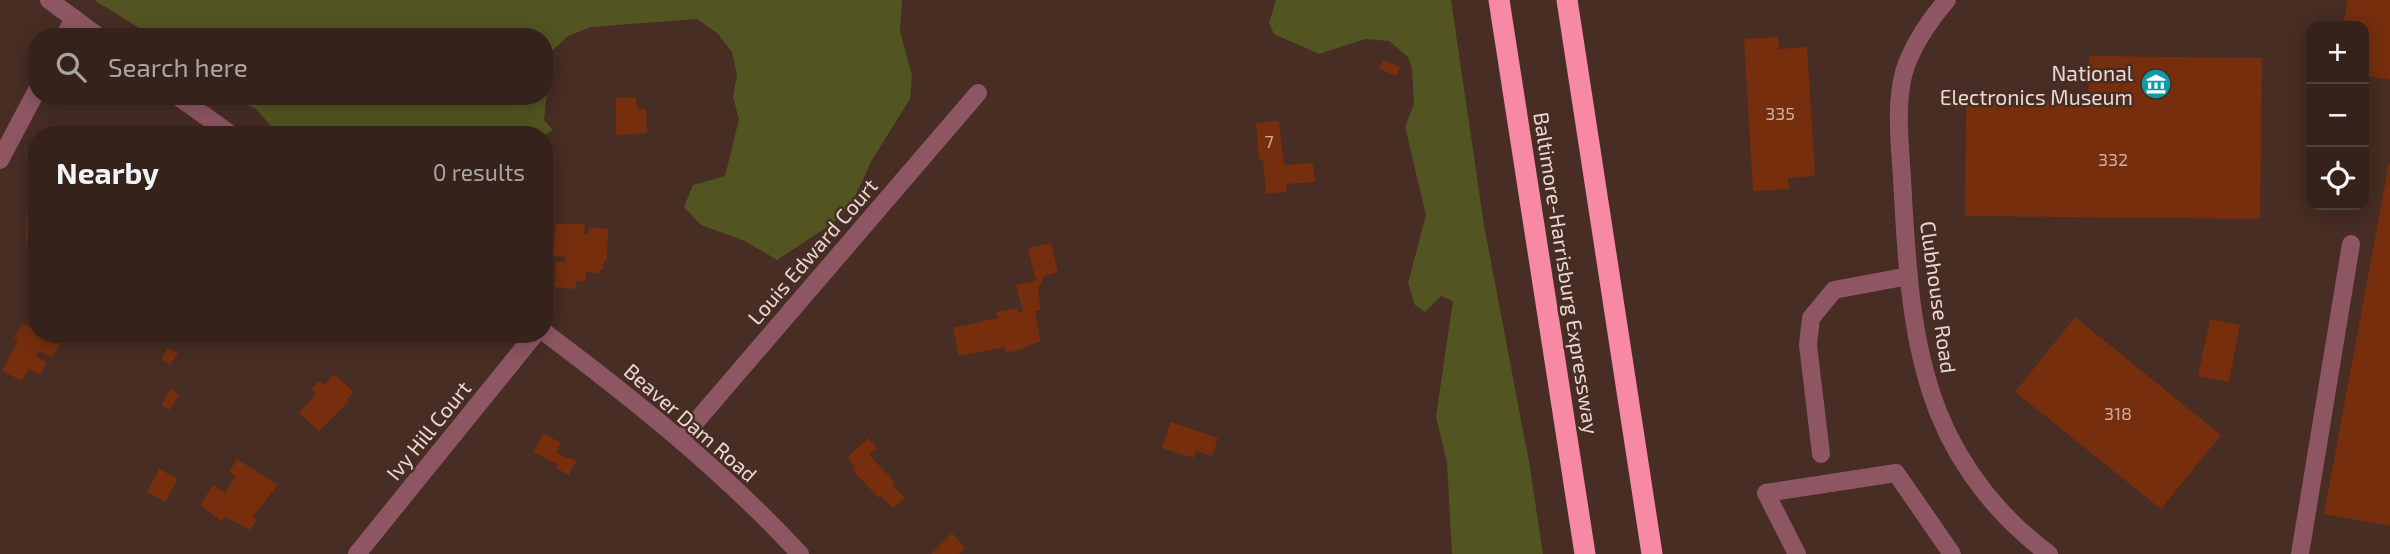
<!DOCTYPE html>
<html lang="en">
<head>
<meta charset="utf-8">
<style>
  body { margin:0; font-family:"Exo 2",sans-serif; background:#3d2a23; color:#f1f3f6 }
  .controls { position:absolute; right:21px; top:21px; display:grid; overflow:hidden; border-radius:14px; box-shadow:0 4px 18px #0003 }
  .controls button { width:63px; height:63px; display:grid; place-items:center; padding:0; border:0; border-bottom:2px solid #4f3f39; background:#35221a; color:#f1f3f6; font:35px sans-serif }
  .list { margin:0; padding:0; list-style:none }
  h2 { display:flex; justify-content:space-between; align-items:center; height:91px; margin:0; padding:0 28px; font-size:30px }
  h2 small { font-size:23px; font-weight:400; color:#aaa4a2 }
  .icon { flex:none; width:38px; height:38px; fill:none; stroke:currentColor; stroke-width:2; stroke-linecap:round; stroke-linejoin:round }
  .map { position:relative; flex:none; width:2390px; height:554px; overflow:hidden }
  .search { position:absolute; background:#35221a; box-shadow:0 4px 18px #0003; left:28px; top:28px; width:525px; height:77px; display:flex; align-items:center; gap:18px; box-sizing:border-box; padding:0 24px; border-radius:28px; color:#aaa4a2; font-size:26px }
  .panel { position:absolute; background:#35221a; box-shadow:0 4px 18px #0003; left:28px; top:126px; width:525px; height:217px; border-radius:28px }
  .map>svg:first-child { display:block }
  .green { fill:#525421 }
  .building { fill:#762e0d }
  .lines { fill:none; stroke-linecap:round; stroke-linejoin:round }
  .minor { stroke:#8e5663; stroke-width:18 }
  .highway { stroke:#f789a5; stroke-width:21 }
  .labels { text-anchor:middle; dominant-baseline:central; stroke-width:5; stroke-linejoin:round; paint-order:stroke }
  .number-label { font-size:18px; fill:#cdaea1 }
  .poi-label { font-size:21px; fill:#ead8d2; stroke:#472d23; text-anchor:end }
  .street-label { font-size:21px; fill:#ead8d2; stroke:#472d23 }
</style>
</head>
<body>
<div class="map">
<svg width="2390" height="554" viewBox="0 0 2390 554">
  <rect width="100%" height="100%" fill="#472d23"/>
  <path class="green" d="M94,0H902L900,31L912,76L910,99L872,160L852,203L836,221L777,260L745,241L701,225L684,207L693,185L725,176L739,119L733,97L737,75L732,52L717,33L697,19L591,27L568,36L551,52L544,120L553,130L544,136L279,135L256,109L227,96H544V37H154Z
    M1276,0H1451L1484,225L1529,462L1543,554H1452L1447,463L1436,416L1453,301L1441,296L1425,312L1415,305L1408,283L1426,215L1405,127L1414,104L1412,68L1408,57L1389,41L1365,39L1319,54L1274,34L1269,23Z"/>
  <path class="building" d="M2348,0H2390V80L2364,75V26H2343Z
    M1778,37L1779,49L1807,47L1815,176L1788,178L1789,189L1753,191L1744,39Z
    M2089,56L2262,58L2260,219L1965,216L1966,100L2088,102Z
    M1383,60L1400,67L1396,76L1379,69Z
    M636,97L637,109H646L647,133L616,135V98Z
    M1279,121L1284,165L1313,163L1315,182L1286,184L1287,192L1266,194L1263,160H1259L1256,123Z
    M2389,163H2390V526L2324,514Z
    M27,212L37,213V242H26Z
    M556,224H585L584,234H589V227L608,229L607,261H604L603,270H599V274L586,272L585,282L576,281V289L555,287L556,261L565,262L566,257L553,256Z
    M1051,243L1058,272L1044,276L1038,290L1041,310L1035,311L1041,342L1026,346L1027,348L1006,353L1004,347L959,356L953,328L998,318L996,312L1018,308L1019,313L1023,312L1016,285L1035,281L1037,277L1035,278L1028,248Z
    M2075,317L2221,435L2161,509L2015,392Z
    M2210,319L2240,325L2229,382L2198,376Z
    M22,323L37,331V334H43L60,344L52,358L39,351L36,356L47,362L40,375L29,369L22,381L2,371L18,340L14,338Z
    M168,347L178,353L170,365L161,359Z
    M334,374L354,392L347,399L349,401L319,431L299,413L316,394L311,389L319,381L324,385Z
    M170,389L179,394L170,410L161,405Z
    M1171,422L1218,438L1212,456L1196,451L1194,458L1162,448Z
    M543,433L561,443L556,453L576,461L569,475L556,468L558,465L533,452Z
    M868,438L877,448L869,455L895,482L892,485L905,498L893,508L881,496L879,498L852,470L855,467L847,458Z
    M237,459L278,485L253,517L257,520L250,530L225,517L222,522L200,505L213,485L225,493L236,476L229,472Z
    M159,469L178,479L165,502L147,492Z
    M952,533L965,549L959,554H931Z"/>
  <g class="lines">
    <path class="minor" d="M49,0L99,37
      M1947,0C1929,21 1912,46 1904,72C1895,105 1900,145 1902,178C1906,255 1910,343 1939,414C1961,469 2001,519 2049,554
      M64,37L74,18
      M177,96L232,135
      M0,160L37,90
      M544,332C635,400 723,471 800,554
      M681,439L978,93
      M1821,454L1808,345L1811,318L1834,290L1909,276
      M357,554L535,334
      M1797,554L1766,493L1896,473L1952,554
      M2300,554L2351,244"/>
    <path class="highway" d="M1499,0L1585,554
      M1567,0L1652,554"/>
  </g>
  <defs>
    <g id="museum-disc" transform="scale(1.575)"><circle r="9.5" fill="#0f9aa8" stroke="#472d23"/><path d="M0-6L6-3V-2H-6V-3ZM-5-1h2V3h-2ZM-1-1h2V3h-2ZM3-1h2V3H3ZM-6 4H6V6H-6Z" fill="#fff"/></g>
  </defs>
  <g fill-rule="evenodd">
    <use href="#museum-disc" x="2156" y="84"/>
  </g>
  <g class="labels">
    <g class="number-label">
      <text x="1780" y="113">335</text>
      <text x="1269" y="141">7</text>
      <text x="2113" y="159">332</text>
      <text x="2118" y="413">318</text>
    </g>
    <g class="poi-label">
      <text x="2133" y="72">National<tspan x="2133" dy="24">Electronics Museum</tspan></text>
    </g>
    <g class="street-label">
      <text transform="translate(812 251) rotate(-49)">Louis Edward Court</text>
      <text transform="translate(1567 273) rotate(81)">Baltimore-Harrisburg Expressway</text>
      <text transform="translate(1939 297) rotate(82)">Clubhouse Road</text>
      <text transform="translate(691 422) rotate(41)">Beaver Dam Road</text>
      <text transform="translate(428 430) rotate(-51)">Ivy Hill Court</text>
    </g>
  </g>
</svg>
<div class="controls">
<button>+</button>
<button>−</button>
<button><svg class="icon" aria-label="locate" viewBox="0 0 24 24"><circle cx="12" cy="12" r="6"/><path d="M12 2v4M12 18v4M2 12h4M18 12h4"/></svg></button>
</div>
<div class="search"><svg class="icon" aria-label="search" viewBox="0 0 24 24"><circle cx="10" cy="10" r="6"/><path d="M15 15l6 6"/></svg>Search here</div>
<section class="panel">
<h2>Nearby<small>0 results</small></h2>
<ul class="list">
</ul>
</section>
</div>
</body>
</html>
